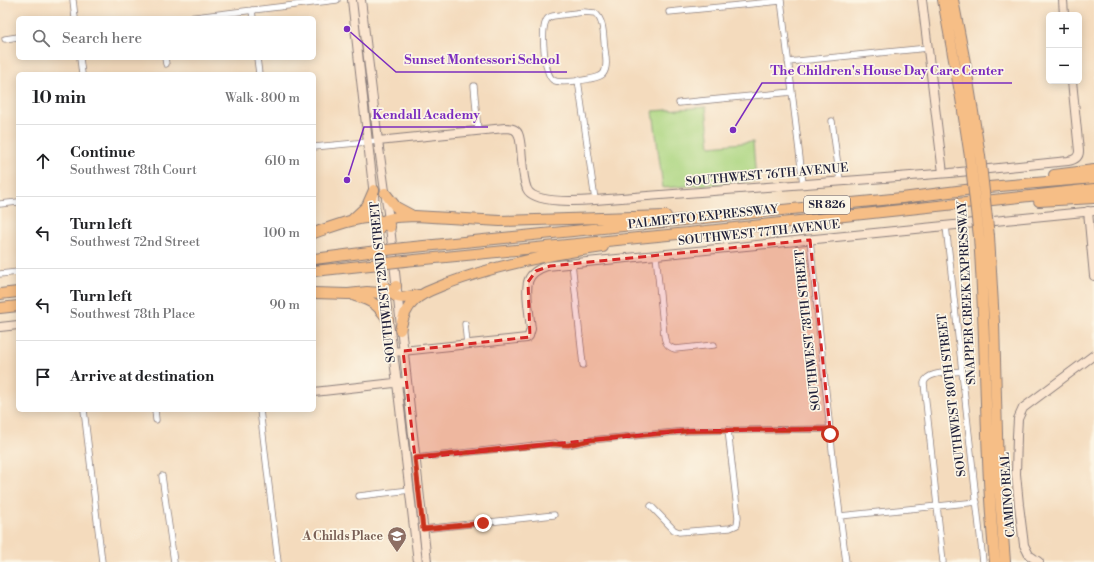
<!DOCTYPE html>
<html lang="en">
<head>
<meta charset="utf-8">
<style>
  body { margin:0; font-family:"Libre Bodoni",serif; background:#f6f6f6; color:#202124 }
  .controls { position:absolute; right:12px; top:12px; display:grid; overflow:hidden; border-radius:6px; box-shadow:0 2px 10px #0003 }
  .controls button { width:36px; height:36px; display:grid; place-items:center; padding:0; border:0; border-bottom:1px solid #e0e0e0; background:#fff; color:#202124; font:20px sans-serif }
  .stop { position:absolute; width:12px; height:12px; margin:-9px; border:3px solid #c8321e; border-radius:50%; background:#fff }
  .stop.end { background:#c8321e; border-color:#fff; box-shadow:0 1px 4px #0008 }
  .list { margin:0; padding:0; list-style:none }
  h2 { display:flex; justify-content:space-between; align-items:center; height:52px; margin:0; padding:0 16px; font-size:17px }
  h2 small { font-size:13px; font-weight:400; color:#757577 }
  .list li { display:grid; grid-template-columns:26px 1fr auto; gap:12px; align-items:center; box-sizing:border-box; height:72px; padding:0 16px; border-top:1px solid #e0e0e0 }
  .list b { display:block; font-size:15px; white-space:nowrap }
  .list p { margin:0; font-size:13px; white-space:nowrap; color:#757577 }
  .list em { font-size:13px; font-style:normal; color:#757577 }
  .icon { flex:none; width:22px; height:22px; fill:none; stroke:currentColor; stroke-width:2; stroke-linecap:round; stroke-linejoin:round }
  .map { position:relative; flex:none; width:1094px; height:562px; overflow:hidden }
  .search { position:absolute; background:#fff; box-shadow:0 2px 10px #0003; left:16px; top:16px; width:300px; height:44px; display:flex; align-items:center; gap:10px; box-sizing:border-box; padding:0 14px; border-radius:6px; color:#757577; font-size:15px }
  .panel { position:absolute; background:#fff; box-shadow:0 2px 10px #0003; left:16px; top:72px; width:300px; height:340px; border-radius:6px }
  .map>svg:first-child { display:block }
  .green { fill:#acd681; stroke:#677c5e }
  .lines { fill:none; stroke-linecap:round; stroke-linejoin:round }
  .street-casing { stroke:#8b7e7c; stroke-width:7 }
  .secondary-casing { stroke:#8b7e7c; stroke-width:10 }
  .highway-casing { stroke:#8b7e7c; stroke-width:12 }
  .street { stroke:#fff; stroke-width:5.5 }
  .secondary { stroke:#fbe5cf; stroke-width:8 }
  .highway { stroke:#f6be86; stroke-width:10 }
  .highway-bridge-casing { stroke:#8b7e7c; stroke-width:12; stroke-linecap:butt }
  .highway-bridge { stroke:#f6be86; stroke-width:10 }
  .route { stroke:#c8321e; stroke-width:5 }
  .marked { fill:#d62828; fill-opacity:0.2; stroke:#d62828; stroke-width:3; stroke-dasharray:8 5; stroke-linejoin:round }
  .labels { text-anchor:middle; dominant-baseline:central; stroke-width:3.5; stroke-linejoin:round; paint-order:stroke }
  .shield { fill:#fcf5e5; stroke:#63616e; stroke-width:1 }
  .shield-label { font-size:11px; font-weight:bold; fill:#22223b }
  .street-label { font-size:12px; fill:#22223b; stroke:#fcf5e5 }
  .education-label { font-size:12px; font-weight:bold; fill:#785e54; stroke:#fcf5e5; text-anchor:end }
  .leader { fill:none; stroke:#7b2cbf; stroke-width:1.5 }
  .callout-dot { fill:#7b2cbf; stroke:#fcf5e5; stroke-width:1.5 }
  .callout-label { font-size:13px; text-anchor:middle; font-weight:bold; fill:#7b2cbf; stroke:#fcf5e5; stroke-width:3.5; stroke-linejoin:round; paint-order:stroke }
</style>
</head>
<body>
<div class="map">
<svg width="1094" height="562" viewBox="0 0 1094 562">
  <rect width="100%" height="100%" fill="#fcf5e5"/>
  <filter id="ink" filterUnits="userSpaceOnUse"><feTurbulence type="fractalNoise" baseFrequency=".025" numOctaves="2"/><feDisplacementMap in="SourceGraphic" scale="8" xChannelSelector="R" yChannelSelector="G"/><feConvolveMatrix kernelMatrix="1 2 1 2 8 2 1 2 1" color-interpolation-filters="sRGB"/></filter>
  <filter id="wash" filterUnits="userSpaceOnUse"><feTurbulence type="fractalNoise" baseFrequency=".012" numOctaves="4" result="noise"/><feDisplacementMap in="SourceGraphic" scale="16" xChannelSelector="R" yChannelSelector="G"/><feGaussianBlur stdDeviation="0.9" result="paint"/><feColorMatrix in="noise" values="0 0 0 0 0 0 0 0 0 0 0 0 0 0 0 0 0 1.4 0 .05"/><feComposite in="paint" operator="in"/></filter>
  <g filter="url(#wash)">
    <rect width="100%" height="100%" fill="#f4dbbd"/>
    <path class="green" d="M706,107L710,146L753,142L756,181L663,188L653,111Z"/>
  </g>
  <g filter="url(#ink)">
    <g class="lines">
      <g class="street-casing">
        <path id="street" d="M73,0L75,18
          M781,0L803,184
          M252,10L253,18
          M584,12L595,13C605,21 603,38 605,50C606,57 608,68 603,74C597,80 559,84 553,80C544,74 541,31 546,21C547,18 549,17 553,16Z
          M669,12L781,1
          M187,18L337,0
          M5,39L18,37
          M80,58L82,74
          M165,58L166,64
          M257,58L259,74
          M788,62L928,48
          M578,80L595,200
          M474,86L478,131
          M679,103L792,92
          M832,121L840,181
          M314,147L378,141
          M0,204L18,202
          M946,226L983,562
          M810,240L834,468L846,562
          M656,255L664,335C665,342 667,347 675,349L714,345
          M572,263L583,365
          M0,274L18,272
          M465,324L467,344
          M84,410L102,562
          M155,410L156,420
          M260,410L278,562
          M552,444L568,445L591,440L687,431L830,429
          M415,458L555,443
          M162,476L174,562
          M359,496L410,490
          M651,506L674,530L679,532L730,528L737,525L738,517L728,430
          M840,516L977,502
          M423,529L554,515
          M943,562L924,383C927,371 952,373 962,371"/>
      </g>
      <g class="secondary-casing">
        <path id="secondary" d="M352,0L384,285L397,383L418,562
          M361,0L378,141L390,227L427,562
          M922,0L943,173
          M1063,0L1064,15
          M378,141L505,128C512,128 517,129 519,136C523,151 521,175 527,189C534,204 580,201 595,200L950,173L1068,161C1074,160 1079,158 1079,151L1072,81
          M1088,211L1094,276
          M0,327L18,325
          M393,352L527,338L529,336L531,329C530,321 529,312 528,304C526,285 525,273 547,266L1094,211
          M314,392L403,382
          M1039,562L1029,555L1024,545L1019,505L1016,474L1017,436L1018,419L1023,408L1094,355"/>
      </g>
      <g class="highway-casing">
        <path id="highway" d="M943,0L961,98L970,157
          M953,0L966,68L980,156
          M1054,175L1094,170
          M385,193L396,207L411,215
          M1039,201L1094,198
          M353,219L367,206L374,190
          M378,230L385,220L396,217L415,216L500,221L666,216
          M314,233C329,228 358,216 373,218C379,219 384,224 390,227
          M989,236L994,323L998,471L1005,562
          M979,237C987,345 984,454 995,562
          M404,248L902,198L989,187L1094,178
          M314,259L369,252
          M405,261L688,233L1094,189
          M314,271L370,265
          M385,287C399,302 401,298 419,295
          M314,293L348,294L367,292L381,293L389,292L396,286
          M0,294L18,292
          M355,296C373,301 378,305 388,320
          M0,308L18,306
          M400,330C403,319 405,309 414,301C422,292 435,289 446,284C497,265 550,254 603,247"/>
      </g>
      <use href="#street" class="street"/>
      <use href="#secondary" class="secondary"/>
      <use href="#highway" class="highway"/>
      <g class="highway-bridge-casing">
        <path id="highway-bridge" d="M980,156L989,236
          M970,157L979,237
          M369,252L404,248
          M370,265L405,261"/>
      </g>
      <use href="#highway-bridge" class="highway-bridge"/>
    </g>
  </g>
  <g class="lines" filter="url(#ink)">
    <path class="route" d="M483,523L423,529L415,458L552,444L568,445L591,440L688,431L830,429V434"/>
  </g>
  <path class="marked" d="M810,240L830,429L681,431L415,458L403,351L530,337L528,282L536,271L550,266Z"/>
  <defs>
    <g id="school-pin" transform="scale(1)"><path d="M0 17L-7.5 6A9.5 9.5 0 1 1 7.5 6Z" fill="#8d6e63" stroke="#fcf5e5"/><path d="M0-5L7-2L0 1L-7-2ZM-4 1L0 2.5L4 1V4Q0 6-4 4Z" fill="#fff"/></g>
  </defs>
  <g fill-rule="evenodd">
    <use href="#school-pin" x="397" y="536"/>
  </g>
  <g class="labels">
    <rect class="shield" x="804" y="196" width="46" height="18" rx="3"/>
    <g class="shield-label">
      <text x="827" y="205">SR 826</text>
    </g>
    <g class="street-label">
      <text transform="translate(767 175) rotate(-5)">SOUTHWEST 76TH AVENUE</text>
      <text transform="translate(703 217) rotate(-6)">PALMETTO EXPRESSWAY</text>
      <text transform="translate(759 233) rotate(-6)">SOUTHWEST 77TH AVENUE</text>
      <text transform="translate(383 282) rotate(-96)">SOUTHWEST 72ND STREET</text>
      <text transform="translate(967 293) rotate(-93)">SNAPPER CREEK EXPRESSWAY</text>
      <text transform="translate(808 330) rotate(-96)">SOUTHWEST 78TH STREET</text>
      <text transform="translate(952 395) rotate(-97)">SOUTHWEST 80TH STREET</text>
      <text transform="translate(1008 495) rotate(-94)">CAMINO REAL</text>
    </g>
    <g class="education-label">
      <text x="383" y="536">A Childs Place</text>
    </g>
  </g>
  <path class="leader" d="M347 29L396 72H567M733 130L762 83H1012M347 180L364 127H488"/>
  <g class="callout-dot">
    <circle cx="347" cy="29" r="4"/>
    <circle cx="733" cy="130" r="4"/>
    <circle cx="347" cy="180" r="4"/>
  </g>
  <g class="callout-label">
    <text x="482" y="64">Sunset Montessori School</text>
    <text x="887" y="75">The Children's House Day Care Center</text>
    <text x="426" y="119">Kendall Academy</text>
  </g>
</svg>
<div class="controls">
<button>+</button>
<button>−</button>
</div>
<div class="stop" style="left:830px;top:434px"></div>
<div class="stop end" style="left:483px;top:523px"></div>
<div class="search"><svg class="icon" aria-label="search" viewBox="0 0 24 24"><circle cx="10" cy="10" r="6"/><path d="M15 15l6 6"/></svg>Search here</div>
<section class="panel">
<h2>10 min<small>Walk · 800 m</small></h2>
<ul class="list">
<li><svg class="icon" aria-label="ahead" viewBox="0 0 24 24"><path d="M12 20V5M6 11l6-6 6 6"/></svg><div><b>Continue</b><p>Southwest 78th Court</p></div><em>610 m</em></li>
<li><svg class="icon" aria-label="left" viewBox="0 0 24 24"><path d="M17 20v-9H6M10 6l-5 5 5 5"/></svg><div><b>Turn left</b><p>Southwest 72nd Street</p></div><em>100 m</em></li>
<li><svg class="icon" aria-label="left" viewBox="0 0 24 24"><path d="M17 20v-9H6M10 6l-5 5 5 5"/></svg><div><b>Turn left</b><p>Southwest 78th Place</p></div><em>90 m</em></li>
<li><svg class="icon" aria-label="arrive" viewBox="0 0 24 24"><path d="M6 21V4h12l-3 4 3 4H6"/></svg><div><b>Arrive at destination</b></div></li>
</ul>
</section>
</div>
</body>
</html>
